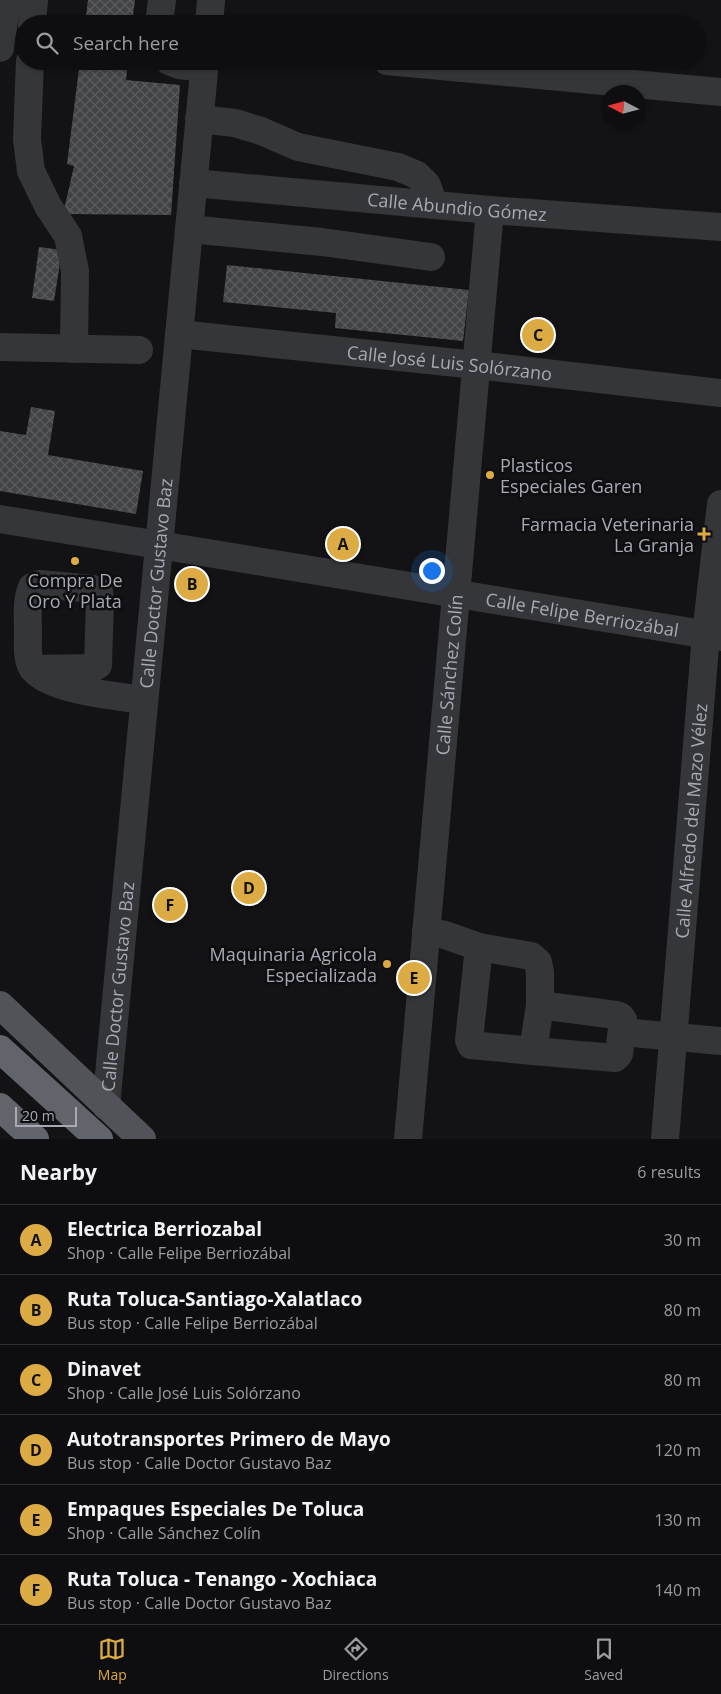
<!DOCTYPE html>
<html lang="en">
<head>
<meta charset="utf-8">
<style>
  body { margin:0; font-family:"Open Sans",sans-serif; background:#171719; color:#f1f3f6 }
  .compass { position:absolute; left:601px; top:85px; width:45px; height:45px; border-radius:50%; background:#0e0e10; box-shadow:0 1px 4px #0004; rotate:276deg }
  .scale { position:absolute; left:15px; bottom:12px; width:62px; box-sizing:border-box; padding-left:5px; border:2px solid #a7aab4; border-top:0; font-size:14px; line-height:18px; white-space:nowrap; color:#a7aab4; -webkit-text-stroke:4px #0e0e10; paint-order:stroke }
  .you { position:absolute; left:431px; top:570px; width:18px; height:18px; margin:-12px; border:4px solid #fff; border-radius:50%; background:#1a73e8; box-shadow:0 0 0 8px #1a73e833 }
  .badge { display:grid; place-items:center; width:32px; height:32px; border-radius:50%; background:#dcab44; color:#111; font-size:16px; font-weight:700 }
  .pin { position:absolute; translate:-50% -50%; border:2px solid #fff; box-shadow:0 1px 5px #0006 }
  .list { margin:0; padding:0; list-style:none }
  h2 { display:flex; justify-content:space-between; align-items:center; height:65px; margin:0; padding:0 20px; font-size:21px }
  h2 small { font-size:16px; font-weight:400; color:#9b9c9f }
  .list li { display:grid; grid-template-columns:32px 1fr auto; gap:15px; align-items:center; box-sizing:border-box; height:70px; padding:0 20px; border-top:1px solid #2e2e30 }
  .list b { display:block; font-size:19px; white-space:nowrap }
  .list p { margin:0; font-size:16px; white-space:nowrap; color:#9b9c9f }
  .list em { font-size:16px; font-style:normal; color:#9b9c9f }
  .icon { flex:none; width:28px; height:28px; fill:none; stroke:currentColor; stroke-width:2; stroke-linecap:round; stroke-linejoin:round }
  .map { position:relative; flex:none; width:721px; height:1139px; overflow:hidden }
  .search { position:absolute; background:#0e0e10; box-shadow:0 1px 4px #0004; left:15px; right:15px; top:15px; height:55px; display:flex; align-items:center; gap:12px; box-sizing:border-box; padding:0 18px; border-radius:28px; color:#9b9c9f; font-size:19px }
  .sheet { height:485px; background:#0e0e10 }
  nav { display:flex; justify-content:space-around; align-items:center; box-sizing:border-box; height:70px; border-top:1px solid #2e2e30; background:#0e0e10; font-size:14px; color:#9b9c9f }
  nav a { display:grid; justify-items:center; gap:2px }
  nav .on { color:#dcab44 }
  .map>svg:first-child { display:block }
  .building { fill:url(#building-cross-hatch) }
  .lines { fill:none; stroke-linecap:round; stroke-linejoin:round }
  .minor { stroke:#353639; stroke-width:28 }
  .major { stroke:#515358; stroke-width:28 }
  .highway { stroke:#61646a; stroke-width:28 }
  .poi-dot { fill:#dcab44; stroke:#0e0e10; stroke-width:2 }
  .labels { text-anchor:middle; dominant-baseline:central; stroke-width:5; stroke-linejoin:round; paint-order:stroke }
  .street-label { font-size:18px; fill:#a7aab4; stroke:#0e0e10 }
  .poi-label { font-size:18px; fill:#a7aab4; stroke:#0e0e10; text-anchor:end }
</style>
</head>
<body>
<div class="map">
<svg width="721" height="1139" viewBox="0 0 721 1139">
  <defs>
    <pattern id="building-cross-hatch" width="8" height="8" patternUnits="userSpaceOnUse" patternTransform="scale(1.25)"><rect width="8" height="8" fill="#434448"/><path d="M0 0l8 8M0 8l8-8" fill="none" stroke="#5b5c60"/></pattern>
  </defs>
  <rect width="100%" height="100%" fill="#131315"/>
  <path class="building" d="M88,0H135L132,24H85Z
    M80,61H128L126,80L180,85L171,215L63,214L74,166L67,164Z
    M39,247L62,250L54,301L32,298Z
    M227,265L469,290L463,341L335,328L336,313L223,302Z
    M31,407L55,411L48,455L143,471L136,514L0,491V431L26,435Z"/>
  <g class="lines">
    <g class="minor">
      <path d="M32,24L34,0"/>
      <path d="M159,24L162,0"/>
      <path d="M209,24L211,0"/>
      <path d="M0,48L7,0"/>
      <path d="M30,61L27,139L31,171L48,206L68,236L75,271L74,349"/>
      <path d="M169,61L179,65L204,68"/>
      <path d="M387,61L721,92"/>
      <path d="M199,119L235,123L261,131L298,147L398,167L417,175L427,185L434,205"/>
      <path id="s1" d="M193,183L490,210L721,227"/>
      <path d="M189,229L322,242L431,257"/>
      <path id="s2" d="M179,334L476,365L721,393"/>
      <path d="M0,347L139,350"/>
      <path id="s3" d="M0,519L721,637"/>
      <path d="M33,669L93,668L98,665L100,600L99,592L93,589L40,584L32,587C26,601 28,617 28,633C28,643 26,661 34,670C53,691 116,696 144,700"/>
      <path d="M426,931L445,935L479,947L469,1040L471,1045L533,1051L540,1005"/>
      <path d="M479,947L531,956L538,962L540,972V1005L616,1015L620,1016L623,1020L619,1054L615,1058L533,1051"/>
      <path d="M622,1032L721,1041"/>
      <path id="s4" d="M106,1106L205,61"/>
      <path id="s5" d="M408,1139L490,210"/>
      <path id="s6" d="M665,1139L706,634L721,504"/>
    </g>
    <path class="major" d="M0,1005L142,1139"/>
    <path class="highway" d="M0,1049L99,1139
      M0,1107L35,1139"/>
  </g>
  <g class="poi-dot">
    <circle cx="490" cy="475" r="5"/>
    <path d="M701.5 526.5h5v5h5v5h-5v5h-5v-5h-5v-5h5z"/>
    <circle cx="75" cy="561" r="5"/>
    <circle cx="387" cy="964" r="5"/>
  </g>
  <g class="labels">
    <g class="street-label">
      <text stroke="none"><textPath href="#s1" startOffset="265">Calle Abundio Gómez</textPath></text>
      <text stroke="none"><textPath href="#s2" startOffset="272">Calle José Luis Solórzano</textPath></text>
      <text stroke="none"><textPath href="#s4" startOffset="525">Calle Doctor Gustavo Baz</textPath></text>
      <text stroke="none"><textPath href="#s3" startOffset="590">Calle Felipe Berriozábal</textPath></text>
      <text stroke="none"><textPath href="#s5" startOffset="466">Calle Sánchez Colín</textPath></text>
      <text stroke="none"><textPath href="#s6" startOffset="319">Calle Alfredo del Mazo Vélez</textPath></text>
      <text stroke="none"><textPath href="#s4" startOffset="120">Calle Doctor Gustavo Baz</textPath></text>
    </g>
    <g class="poi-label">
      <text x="500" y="465" text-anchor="start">Plasticos<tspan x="500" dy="21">Especiales Garen</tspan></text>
      <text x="694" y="524">Farmacia Veterinaria<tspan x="694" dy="21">La Granja</tspan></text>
      <text x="75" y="580" text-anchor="middle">Compra De<tspan x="75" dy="21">Oro Y Plata</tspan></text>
      <text x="377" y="954">Maquinaria Agricola<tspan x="377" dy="21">Especializada</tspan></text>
    </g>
  </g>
</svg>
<svg class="compass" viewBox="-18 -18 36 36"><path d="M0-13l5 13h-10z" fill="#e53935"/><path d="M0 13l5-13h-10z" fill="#9b9c9f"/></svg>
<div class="scale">20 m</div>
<div class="you"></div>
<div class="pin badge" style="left:343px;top:544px">A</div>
<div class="pin badge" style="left:192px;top:584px">B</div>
<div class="pin badge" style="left:538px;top:335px">C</div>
<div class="pin badge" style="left:249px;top:888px">D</div>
<div class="pin badge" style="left:414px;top:978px">E</div>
<div class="pin badge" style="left:170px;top:905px">F</div>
<div class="search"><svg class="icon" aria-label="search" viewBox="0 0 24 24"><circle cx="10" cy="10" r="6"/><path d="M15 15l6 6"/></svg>Search here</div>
</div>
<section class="sheet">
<h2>Nearby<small>6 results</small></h2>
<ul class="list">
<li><span class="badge">A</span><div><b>Electrica Berriozabal</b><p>Shop · Calle Felipe Berriozábal</p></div><em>30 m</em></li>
<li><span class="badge">B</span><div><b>Ruta Toluca-Santiago-Xalatlaco</b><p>Bus stop · Calle Felipe Berriozábal</p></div><em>80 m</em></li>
<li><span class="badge">C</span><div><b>Dinavet</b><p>Shop · Calle José Luis Solórzano</p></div><em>80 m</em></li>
<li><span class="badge">D</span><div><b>Autotransportes Primero de Mayo</b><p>Bus stop · Calle Doctor Gustavo Baz</p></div><em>120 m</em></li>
<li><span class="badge">E</span><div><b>Empaques Especiales De Toluca</b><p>Shop · Calle Sánchez Colín</p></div><em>130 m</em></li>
<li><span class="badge">F</span><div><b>Ruta Toluca - Tenango - Xochiaca</b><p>Bus stop · Calle Doctor Gustavo Baz</p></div><em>140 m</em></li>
</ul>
</section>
<nav>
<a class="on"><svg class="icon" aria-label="map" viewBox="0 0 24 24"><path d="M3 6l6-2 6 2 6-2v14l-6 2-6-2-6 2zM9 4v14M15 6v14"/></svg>Map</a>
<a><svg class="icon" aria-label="directions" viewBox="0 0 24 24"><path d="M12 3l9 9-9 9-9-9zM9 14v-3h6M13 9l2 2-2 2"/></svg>Directions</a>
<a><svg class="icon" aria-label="saved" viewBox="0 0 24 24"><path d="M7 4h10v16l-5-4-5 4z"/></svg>Saved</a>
</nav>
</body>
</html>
